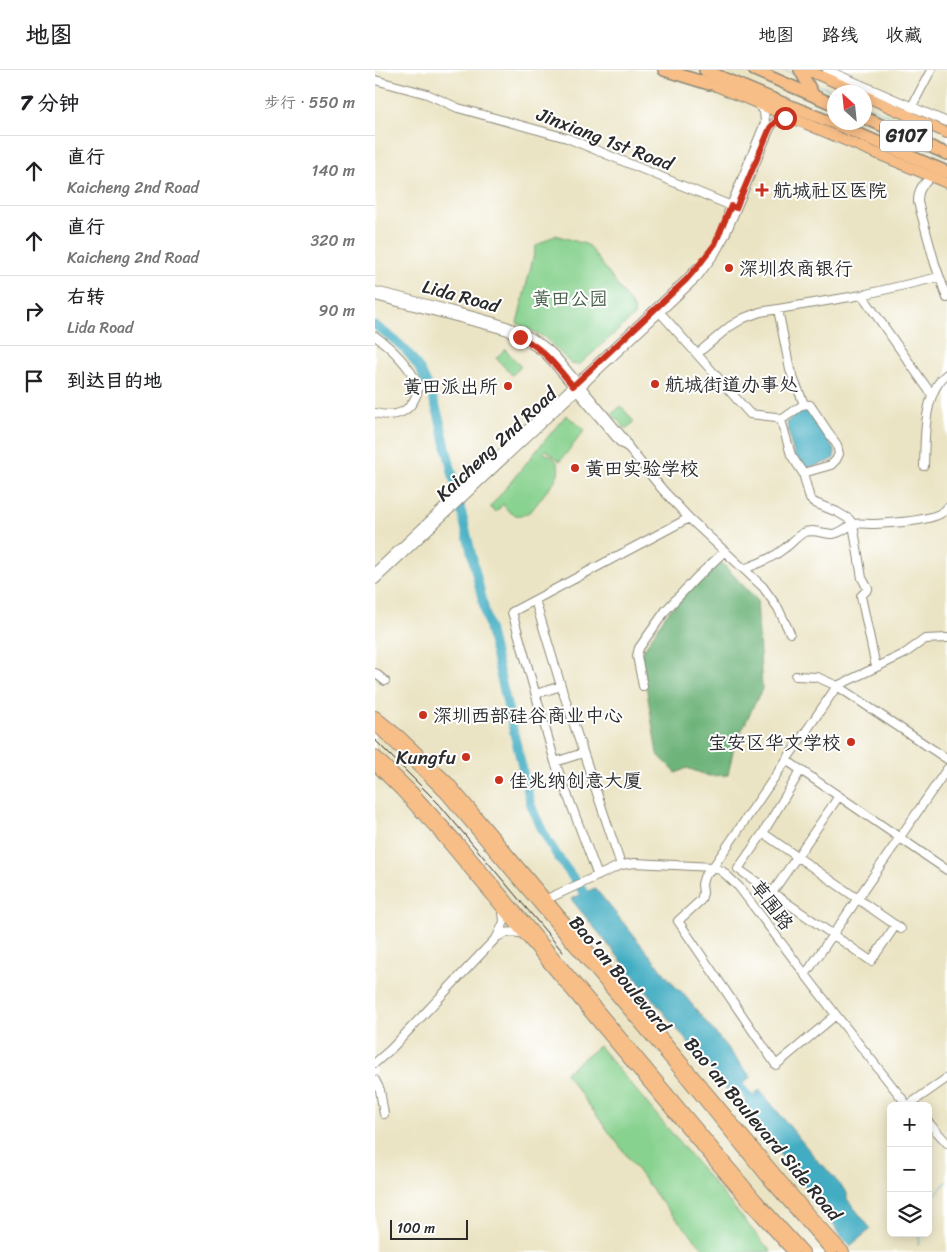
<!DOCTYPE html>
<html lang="zh">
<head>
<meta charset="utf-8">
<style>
  body { margin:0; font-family:Sriracha,"LXGW WenKai TC",sans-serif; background:#f6f6f6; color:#202124 }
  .controls { position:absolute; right:15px; bottom:15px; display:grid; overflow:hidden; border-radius:8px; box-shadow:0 2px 12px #0003 }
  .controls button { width:45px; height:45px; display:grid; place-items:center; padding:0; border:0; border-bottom:1px solid #e0e0e0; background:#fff; color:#202124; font:25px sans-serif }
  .compass { position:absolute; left:452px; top:15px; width:45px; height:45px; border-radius:50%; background:#fff; box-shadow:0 2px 12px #0003; rotate:333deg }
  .scale { position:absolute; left:15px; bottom:12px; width:78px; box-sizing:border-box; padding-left:5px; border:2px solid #2b2b2b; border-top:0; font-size:14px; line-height:18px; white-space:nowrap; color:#2b2b2b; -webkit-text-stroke:4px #fff; paint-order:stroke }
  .stop { position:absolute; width:15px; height:15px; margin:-11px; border:4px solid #c8321e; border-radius:50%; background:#fff }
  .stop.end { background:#c8321e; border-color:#fff; box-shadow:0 1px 5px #0008 }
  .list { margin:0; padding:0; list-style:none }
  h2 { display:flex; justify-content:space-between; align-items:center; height:65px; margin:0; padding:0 20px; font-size:21px }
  h2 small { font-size:16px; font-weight:400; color:#757577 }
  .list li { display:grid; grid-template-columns:32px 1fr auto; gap:15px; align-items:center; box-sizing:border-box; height:70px; padding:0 20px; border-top:1px solid #e0e0e0 }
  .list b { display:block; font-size:19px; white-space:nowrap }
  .list p { margin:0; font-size:16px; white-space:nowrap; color:#757577 }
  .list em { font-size:16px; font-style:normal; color:#757577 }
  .icon { flex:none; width:28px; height:28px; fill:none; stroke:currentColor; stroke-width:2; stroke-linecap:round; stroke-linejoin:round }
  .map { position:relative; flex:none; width:572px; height:1182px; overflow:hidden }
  header { display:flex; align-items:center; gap:30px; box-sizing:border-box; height:70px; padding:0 25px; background:#fff; border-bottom:1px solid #e0e0e0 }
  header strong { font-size:24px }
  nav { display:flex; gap:28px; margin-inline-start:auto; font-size:18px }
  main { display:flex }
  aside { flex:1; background:#fff }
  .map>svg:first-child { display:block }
  .green { fill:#88d28f; stroke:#5a7e5d }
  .forest { fill:#6eb47a; stroke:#4c7052 }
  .water { fill:#43adc2; stroke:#376c76 }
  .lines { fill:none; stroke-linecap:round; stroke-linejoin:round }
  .stream { stroke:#43adc2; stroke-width:1 }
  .river { stroke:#43adc2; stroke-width:9 }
  .minor-casing { stroke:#8b8878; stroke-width:10 }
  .major-casing { stroke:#8b8878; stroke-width:12 }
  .highway-casing { stroke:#8b8878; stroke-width:14 }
  .minor { stroke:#fff; stroke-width:8 }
  .major { stroke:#f7be88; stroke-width:10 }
  .highway { stroke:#f7be88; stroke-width:11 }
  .rail { stroke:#2b2b2b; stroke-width:1 }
  .route { stroke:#c8321e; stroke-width:6 }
  .poi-dot { fill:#c8321e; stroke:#fff; stroke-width:2 }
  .labels { text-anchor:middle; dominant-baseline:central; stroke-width:4; stroke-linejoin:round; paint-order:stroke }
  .shield { fill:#fff; stroke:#6b6b6b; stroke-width:1 }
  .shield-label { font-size:18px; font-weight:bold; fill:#2b2b2b }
  .street-label { font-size:19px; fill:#2b2b2b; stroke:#fff }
  .poi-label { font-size:19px; fill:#2b2b2b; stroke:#fff; text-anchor:start }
  .park-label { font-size:19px; fill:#475d49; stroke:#fff }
</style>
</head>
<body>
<header>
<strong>地图</strong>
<nav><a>地图</a><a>路线</a><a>收藏</a></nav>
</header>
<main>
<aside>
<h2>7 分钟<small>步行 · 550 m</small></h2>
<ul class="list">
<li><svg class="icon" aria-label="ahead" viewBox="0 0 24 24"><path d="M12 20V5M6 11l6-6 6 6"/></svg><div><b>直行</b><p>Kaicheng 2nd Road</p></div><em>140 m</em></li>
<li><svg class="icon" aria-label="ahead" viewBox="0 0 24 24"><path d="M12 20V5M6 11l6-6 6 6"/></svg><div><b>直行</b><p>Kaicheng 2nd Road</p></div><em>320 m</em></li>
<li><svg class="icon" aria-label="right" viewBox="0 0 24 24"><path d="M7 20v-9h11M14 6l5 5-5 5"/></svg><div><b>右转</b><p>Lida Road</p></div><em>90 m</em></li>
<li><svg class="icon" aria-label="arrive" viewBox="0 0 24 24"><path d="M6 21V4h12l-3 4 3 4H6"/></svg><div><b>到达目的地</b></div></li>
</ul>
</aside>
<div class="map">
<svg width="572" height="1182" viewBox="0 0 572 1182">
  <rect width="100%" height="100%" fill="#fff"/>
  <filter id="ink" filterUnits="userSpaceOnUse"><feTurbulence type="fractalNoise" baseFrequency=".02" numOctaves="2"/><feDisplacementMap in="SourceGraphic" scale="10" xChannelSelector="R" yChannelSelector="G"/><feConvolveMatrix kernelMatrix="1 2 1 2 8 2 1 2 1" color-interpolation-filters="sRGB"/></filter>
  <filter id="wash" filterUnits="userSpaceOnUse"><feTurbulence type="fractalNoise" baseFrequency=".0096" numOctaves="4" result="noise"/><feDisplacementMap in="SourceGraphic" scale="20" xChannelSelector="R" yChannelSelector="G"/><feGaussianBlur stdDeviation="1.12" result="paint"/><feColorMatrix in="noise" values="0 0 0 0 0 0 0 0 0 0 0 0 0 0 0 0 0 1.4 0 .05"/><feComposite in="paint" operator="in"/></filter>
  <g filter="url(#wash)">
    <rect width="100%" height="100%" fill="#ebe4c4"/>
    <path class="green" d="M180,165L210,174L214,176L260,240L259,246L204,295L196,294L182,279L169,267L142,253L161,176Z
      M130,279L146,297L137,305L121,288Z
      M246,336L259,352L251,359L237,344Z
      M191,345L210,360L185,391L171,380L168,383C182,386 188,397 180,410L157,440C145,449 135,446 128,434L121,442L115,437Z
      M224,976L391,1176L397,1182H332L287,1133L190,1003Z"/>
    <path class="forest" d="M346,492L382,530L387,619L359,676L353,705L334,706L312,698L301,703L282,684L266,584L290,546L319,514Z"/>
    <path class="water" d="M432,338L435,339L460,381L459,388L455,391L431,399C417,392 415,367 412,353L415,349Z
      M220,818L303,920L306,921L376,1007L355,1024L196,829Z
      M385,1020L442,1090L446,1096L448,1095L472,1123V1129L496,1159L475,1176L465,1166L452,1143L366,1036Z"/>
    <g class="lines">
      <path class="stream" d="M410,0L423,6
        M444,15L460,22
        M490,35L572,72
        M553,1139L558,1127L572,1111
        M543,1175L545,1163"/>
      <path class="river" d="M0,255C7,261 15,266 22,272C45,291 56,320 64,347L156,735C171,774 191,799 216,831
        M359,1009L382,1037"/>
    </g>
  </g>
  <g filter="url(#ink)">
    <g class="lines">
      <g class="minor-casing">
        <path id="minor" d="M452,0L572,52
          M0,10L52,24L83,38L192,68L359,137
          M535,40L556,0
          M557,106C548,115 543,118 543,132L560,194L572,228
          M353,143L390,53L389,41L383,35
          M0,221C26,227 52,234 78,241C116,251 154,258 181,287L250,370L253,376
          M487,225L557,325
          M0,226L119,257L133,261L150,270L167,281L176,290L245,372L254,378L287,419L314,448L388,517L403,538L415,563
          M282,239L375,344L401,347L406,350L416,385L428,403L435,429L440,433L462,442L474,449L478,454L487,508L493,519L486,526L501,597
          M403,239L415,300L429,334
          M0,266C18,279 34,296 44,316C39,340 24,349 0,343
          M322,284L354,257L369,248L385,242L487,225L564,207
          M406,350L429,334L435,335L462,375L464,384L461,390L456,395L428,403
          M549,396C550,370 548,322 572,304
          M369,499C384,493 398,488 410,478C416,474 421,467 428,463C437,458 448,464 458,464C467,463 472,456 479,454C485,453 492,454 498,454C515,453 563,452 572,438
          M0,502L311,210L322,198
          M0,510L322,207L340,183L350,165L395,58C400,50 406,47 415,48
          M160,530L186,616L246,795
          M0,603L10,611
          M421,606L442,607L462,616L572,689
          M268,616L262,586L264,578L291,540L321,508L350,481
          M161,624L186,616
          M411,690L572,800
          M180,692L208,683
          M426,700L388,763L363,799L496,891L521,855
          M388,763L526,859
          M223,806L180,692L137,542L314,448
          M172,829L246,795L260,793L338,797L347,801L364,817L461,945L533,1036
          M390,833L464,726
          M124,866C132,861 139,861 148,864
          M430,905L572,699
          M461,945L401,995L303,851L326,830L328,823L327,814L329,807L338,797L462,616L529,584L550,569L572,568
          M0,993L16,979L122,867L129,852L128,841
          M0,1010L5,1020L9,1044
          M532,1036L572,1008
          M553,1052L572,1073"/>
      </g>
      <g class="major-casing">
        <path id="major" d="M432,0L483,22
          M327,10L572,113
          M490,26L572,63
          M0,646L27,668L74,713L435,1145L469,1182
          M0,655L37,690L70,723L310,1007L393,1109L457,1182
          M0,685L37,721L85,774L382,1130L429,1182
          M0,695L25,720L60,758L374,1133L418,1182"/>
      </g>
      <g class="highway-casing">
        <path id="highway" d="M289,0L334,14
          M330,0C367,17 405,32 443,47C486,64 529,84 572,102
          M379,0L460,35
          M425,0L439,26
          M490,48L572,84"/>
      </g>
      <use href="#minor" class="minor"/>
      <use href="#major" class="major"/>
      <use href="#highway" class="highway"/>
      <path class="rail" d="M0,670L64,734L188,882"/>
    </g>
  </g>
  <g class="lines" filter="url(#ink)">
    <path class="route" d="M145,267C168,278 182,297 198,316L311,210L324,195L340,174L356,136L361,138L395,58L400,52L410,48"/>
  </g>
  <g class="poi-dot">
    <path d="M384.5 112.5h5v5h5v5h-5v5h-5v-5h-5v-5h5z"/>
    <circle cx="354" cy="198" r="5"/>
    <circle cx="280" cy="314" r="5"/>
    <circle cx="133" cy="316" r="5"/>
    <circle cx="200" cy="398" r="5"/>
    <circle cx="48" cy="645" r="5"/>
    <circle cx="476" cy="672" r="5"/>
    <circle cx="91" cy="687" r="5"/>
    <circle cx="124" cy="710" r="5"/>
  </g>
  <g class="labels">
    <rect class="shield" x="505" y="50.5" width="52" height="31" rx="4"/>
    <g class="shield-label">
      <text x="531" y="66">G107</text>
    </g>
    <g class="street-label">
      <text transform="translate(230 69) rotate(21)">Jinxiang 1st Road</text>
      <text transform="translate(86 226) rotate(15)">Lida Road</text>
      <text transform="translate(121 374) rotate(-43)">Kaicheng 2nd Road</text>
      <text transform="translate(397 835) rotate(53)">草围路</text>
      <text transform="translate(245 904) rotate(50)">Bao'an Boulevard</text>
      <text transform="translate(388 1059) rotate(50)">Bao'an Boulevard Side Road</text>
    </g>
    <g class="poi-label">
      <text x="398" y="120">航城社区医院</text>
      <text x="364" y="198">深圳农商银行</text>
      <text x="290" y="314">航城街道办事处</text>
      <text x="123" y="316" text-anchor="end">黄田派出所</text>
      <text x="210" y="398">黄田实验学校</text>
      <text x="58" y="645">深圳西部硅谷商业中心</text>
      <text x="466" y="672" text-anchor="end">宝安区华文学校</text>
      <text x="81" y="687" text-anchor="end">Kungfu</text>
      <text x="134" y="710">佳兆纳创意大厦</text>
    </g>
    <g class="park-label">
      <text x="195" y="228">黄田公园</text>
    </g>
  </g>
</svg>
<div class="controls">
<button>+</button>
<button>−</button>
<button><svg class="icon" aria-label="layers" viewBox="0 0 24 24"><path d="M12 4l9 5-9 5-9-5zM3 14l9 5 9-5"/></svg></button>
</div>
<svg class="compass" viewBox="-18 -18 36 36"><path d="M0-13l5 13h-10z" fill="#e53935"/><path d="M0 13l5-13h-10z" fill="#757577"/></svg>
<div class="scale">100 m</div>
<div class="stop" style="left:410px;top:48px"></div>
<div class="stop end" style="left:145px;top:267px"></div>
</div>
</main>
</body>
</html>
